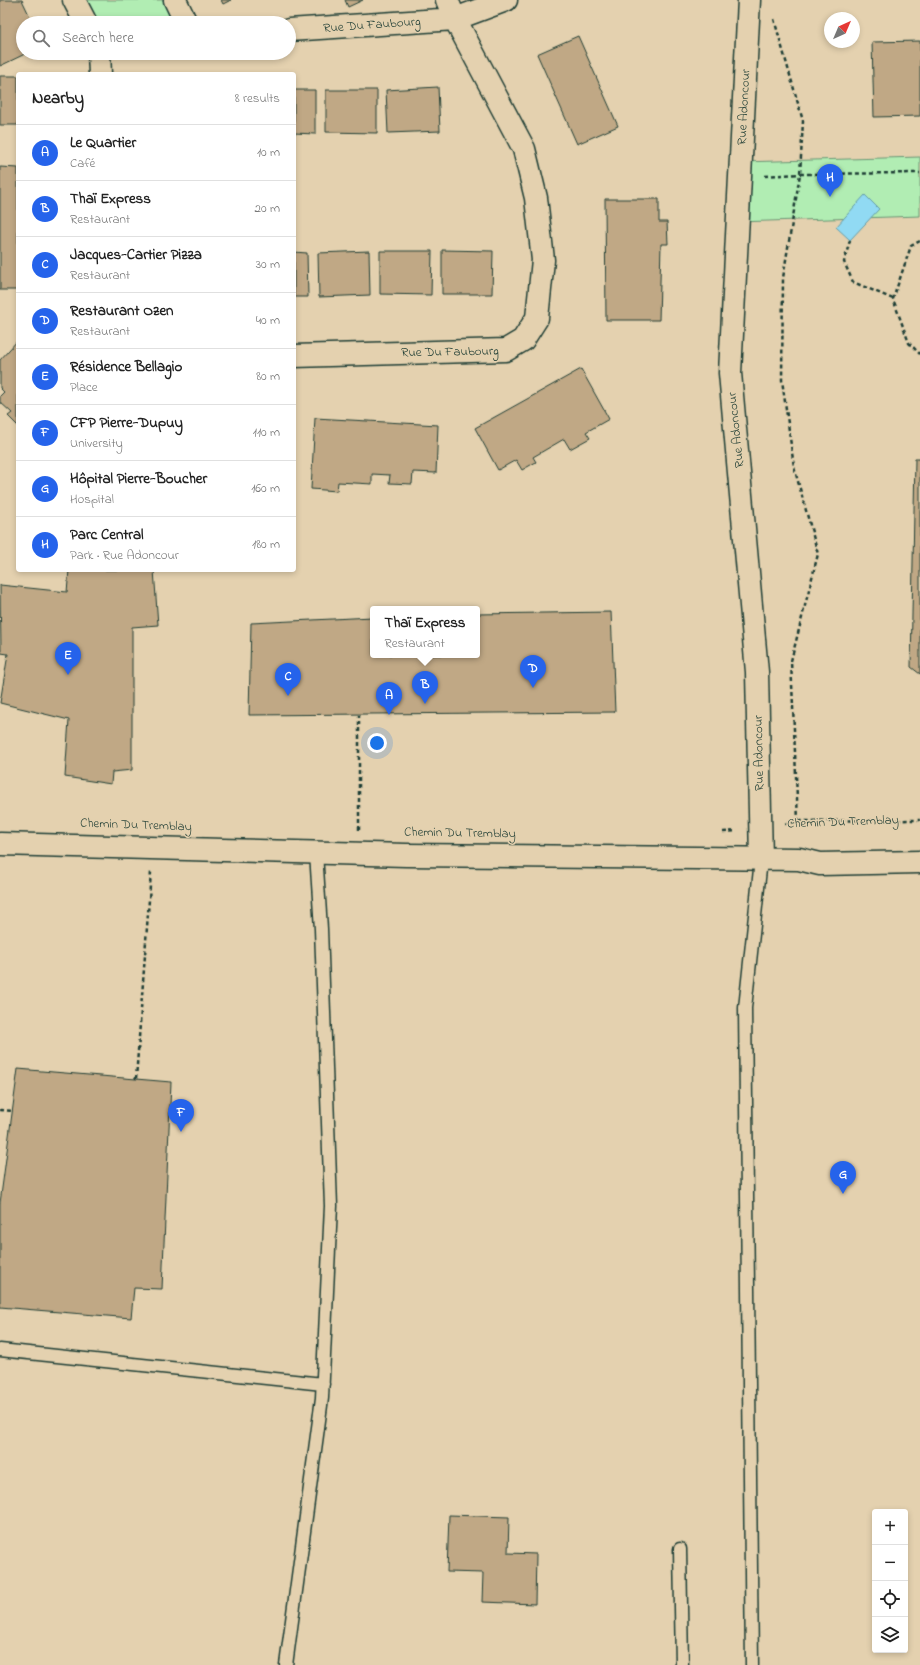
<!DOCTYPE html>
<html lang="en">
<head>
<meta charset="utf-8">
<style>
  body { margin:0; font-family:"Indie Flower",sans-serif; background:#f6f6f6; color:#222 }
  .controls { position:absolute; right:12px; bottom:12px; display:grid; overflow:hidden; border-radius:4px; box-shadow:0 2px 6px #0003 }
  .controls button { width:36px; height:36px; display:grid; place-items:center; padding:0; border:0; border-bottom:1px solid #e0e0e0; background:#fff; color:#222; font:20px sans-serif }
  .compass { position:absolute; left:824px; top:12px; width:36px; height:36px; border-radius:50%; background:#fff; box-shadow:0 2px 6px #0003; rotate:44deg }
  .you { position:absolute; left:377px; top:743px; width:14px; height:14px; margin:-10px; border:3px solid #fff; border-radius:50%; background:#1a73e8; box-shadow:0 0 0 6px #1a73e833 }
  .badge { display:grid; place-items:center; width:26px; height:26px; border-radius:50%; background:#2563eb; color:#fff; font-size:13px; font-weight:700 }
  .pin { position:absolute; translate:-50% -33px; filter:drop-shadow(0 1px 2px #0008) }
  .pin::after { content:''; position:absolute; top:21px; width:14px; height:12px; background:inherit; clip-path:polygon(0 0,100% 0,50% 100%) }
  .popup { position:absolute; left:370px; top:606px; width:110px; height:52px; box-sizing:border-box; display:grid; place-content:center; border-radius:4px; background:#fff; filter:drop-shadow(0 1px 3px #0005); font-size:13px; white-space:nowrap; color:#767676 }
  .popup b { font-size:15px; color:#222 }
  .popup::after { content:''; position:absolute; left:50%; top:100%; margin-left:-8px; border:8px solid transparent; border-top-color:#fff }
  .list { margin:0; padding:0; list-style:none }
  h2 { display:flex; justify-content:space-between; align-items:center; height:52px; margin:0; padding:0 16px; font-size:17px }
  h2 small { font-size:13px; font-weight:400; color:#767676 }
  .list li { display:grid; grid-template-columns:26px 1fr auto; gap:12px; align-items:center; box-sizing:border-box; height:56px; padding:0 16px; border-top:1px solid #e0e0e0 }
  .list b { display:block; font-size:15px; white-space:nowrap }
  .list p { margin:0; font-size:13px; white-space:nowrap; color:#767676 }
  .list em { font-size:13px; font-style:normal; color:#767676 }
  .icon { flex:none; width:22px; height:22px; fill:none; stroke:currentColor; stroke-width:2; stroke-linecap:round; stroke-linejoin:round }
  .map { position:relative; flex:none; width:920px; height:1665px; overflow:hidden }
  .search { position:absolute; background:#fff; box-shadow:0 2px 6px #0003; left:16px; top:16px; width:280px; height:44px; display:flex; align-items:center; gap:10px; box-sizing:border-box; padding:0 14px; border-radius:22px; color:#767676; font-size:15px }
  .panel { position:absolute; background:#fff; box-shadow:0 2px 6px #0003; left:16px; top:72px; width:280px; height:500px; border-radius:4px }
  .map>svg:first-child { display:block }
  .green { fill:#b1edb3; stroke:#689574 }
  .water { fill:#91daf3; stroke:#639ba7 }
  .building { fill:#c0a885; stroke:#1f3d34 }
  .lines { fill:none; stroke-linecap:round; stroke-linejoin:round }
  .service-casing { stroke:#1f3d34; stroke-width:15 }
  .minor-casing { stroke:#1f3d34; stroke-width:25 }
  .tertiary-casing { stroke:#1f3d34; stroke-width:25 }
  .path { stroke:#1f3d34; stroke-width:2.5; stroke-dasharray:4 3; stroke-linecap:butt }
  .service { stroke:#e4d1af; stroke-width:12 }
  .minor { stroke:#e4d1af; stroke-width:22 }
  .tertiary { stroke:#e4d1af; stroke-width:22 }
  .labels { text-anchor:middle; dominant-baseline:central; stroke-width:3; stroke-linejoin:round; paint-order:stroke }
  .street-label { font-size:13px; fill:#1f3d34; stroke:#e4d1af }
</style>
</head>
<body>
<div class="map">
<svg width="920" height="1665" viewBox="0 0 920 1665">
  <rect width="100%" height="100%" fill="#e4d1af"/>
  <filter id="ink" filterUnits="userSpaceOnUse"><feTurbulence type="fractalNoise" baseFrequency=".025" numOctaves="2"/><feDisplacementMap in="SourceGraphic" scale="8" xChannelSelector="R" yChannelSelector="G"/><feConvolveMatrix kernelMatrix="1 2 1 2 8 2 1 2 1" color-interpolation-filters="sRGB"/></filter>
  <g filter="url(#ink)">
    <path class="green" d="M82,0H166L177,23H94Z
      M920,157V216L738,222L741,162Z"/>
    <path class="water" d="M865,195L879,209L850,240L836,227Z"/>
    <path class="building" d="M0,0H22L33,23H23V53H27L0,66Z
      M221,0H231L223,4Z
      M345,0H363L348,7Z
      M578,36L618,126L577,144L537,54Z
      M920,41V116L874,117L872,42Z
      M0,76H18V125H0Z
      M438,87L440,131L388,133L386,90Z
      M294,90H315V134L294,133Z
      M326,90H377V133L326,132Z
      M0,167L18,168V290H0Z
      M605,199H659V222H667L668,244H661L659,320H606Z
      M442,250L493,251L492,294H442Z
      M369,251L370,295L319,297L318,253Z
      M380,251H432L431,295L380,294Z
      M294,252L307,253L308,297H294Z
      M18,340V426L8,416L12,413L0,402V396L4,392L0,388V360Z
      M581,369L609,419L586,432L590,438L570,449L564,439L533,457L536,462L522,470L516,460L498,470L475,428Z
      M315,418L438,425L436,473L413,472L412,484L389,483L390,475L372,474V484L338,482L337,491L311,489Z
      M915,459H920V674L911,667Z
      M69,570H154L158,625L132,627V770L112,772L111,784L65,777L69,720L0,703L8,654L1,653L0,585L67,592Z
      M611,612L615,712L249,715L251,623L373,617V655H477V614Z
      M18,1069L171,1082L162,1289L134,1288L131,1318L0,1307V1203Z
      M449,1515L509,1517L508,1553L536,1554L535,1604L482,1602L483,1573L447,1572Z"/>
    <g class="lines">
      <g class="service-casing">
        <path id="service" d="M0,1350L323,1384
          M680,1549L682,1665
          M286,1665L322,1398L331,1206L321,929L316,853
          M752,1665L745,1008L761,860"/>
      </g>
      <g class="minor-casing">
        <path id="minor" d="M74,0L86,23
          M175,0L186,23
          M289,30L455,19L506,0
          M99,53L100,74
          M294,356L506,350L523,340L537,318L543,260L536,198L524,149L455,19L447,0"/>
      </g>
      <g class="tertiary-casing">
        <path id="tertiary" d="M749,0L730,373L757,672L761,860
          M0,844L406,855L799,859L820,864L920,862"/>
      </g>
      <path class="path" d="M774,19L803,121L800,174L783,278L782,380L794,467L818,554L791,661L798,821
        M765,176L800,174L920,173
        M850,240L844,262L853,282L893,299
        M920,241L911,246L893,299L909,343L920,354
        M785,824L798,821L920,820
        M359,830V715
        M723,832L736,831
        M136,1079L151,872
        M0,1110L14,1111"/>
      <use href="#service" class="service"/>
      <use href="#minor" class="minor"/>
      <use href="#tertiary" class="tertiary"/>
    </g>
  </g>
  <g class="labels">
    <g class="street-label">
      <text transform="translate(372 25) rotate(-4)">Rue Du Faubourg</text>
      <text transform="translate(744 107) rotate(-87)">Rue Adoncour</text>
      <text transform="translate(450 352) rotate(-1)">Rue Du Faubourg</text>
      <text transform="translate(736 430) rotate(-96)">Rue Adoncour</text>
      <text transform="translate(759 753) rotate(-91)">Rue Adoncour</text>
      <text transform="translate(843 822) rotate(-2)">Chemin Du Tremblay</text>
      <text transform="translate(136 825) rotate(2)">Chemin Du Tremblay</text>
      <text transform="translate(460 833) rotate(1)">Chemin Du Tremblay</text>
    </g>
  </g>
</svg>
<div class="controls">
<button>+</button>
<button>−</button>
<button><svg class="icon" aria-label="locate" viewBox="0 0 24 24"><circle cx="12" cy="12" r="6"/><path d="M12 2v4M12 18v4M2 12h4M18 12h4"/></svg></button>
<button><svg class="icon" aria-label="layers" viewBox="0 0 24 24"><path d="M12 4l9 5-9 5-9-5zM3 14l9 5 9-5"/></svg></button>
</div>
<svg class="compass" viewBox="-18 -18 36 36"><path d="M0-13l5 13h-10z" fill="#e53935"/><path d="M0 13l5-13h-10z" fill="#767676"/></svg>
<div class="you"></div>
<div class="pin badge" style="left:389px;top:715px">A</div>
<div class="pin badge" style="left:425px;top:704px">B</div>
<div class="popup"><b>Thaï Express</b>Restaurant</div>
<div class="pin badge" style="left:288px;top:696px">C</div>
<div class="pin badge" style="left:533px;top:688px">D</div>
<div class="pin badge" style="left:68px;top:675px">E</div>
<div class="pin badge" style="left:181px;top:1132px">F</div>
<div class="pin badge" style="left:843px;top:1194px">G</div>
<div class="pin badge" style="left:830px;top:197px">H</div>
<div class="search"><svg class="icon" aria-label="search" viewBox="0 0 24 24"><circle cx="10" cy="10" r="6"/><path d="M15 15l6 6"/></svg>Search here</div>
<section class="panel">
<h2>Nearby<small>8 results</small></h2>
<ul class="list">
<li><span class="badge">A</span><div><b>Le Quartier</b><p>Café</p></div><em>10 m</em></li>
<li><span class="badge">B</span><div><b>Thaï Express</b><p>Restaurant</p></div><em>20 m</em></li>
<li><span class="badge">C</span><div><b>Jacques-Cartier Pizza</b><p>Restaurant</p></div><em>30 m</em></li>
<li><span class="badge">D</span><div><b>Restaurant Ozen</b><p>Restaurant</p></div><em>40 m</em></li>
<li><span class="badge">E</span><div><b>Résidence Bellagio</b><p>Place</p></div><em>80 m</em></li>
<li><span class="badge">F</span><div><b>CFP Pierre-Dupuy</b><p>University</p></div><em>110 m</em></li>
<li><span class="badge">G</span><div><b>Hôpital Pierre-Boucher</b><p>Hospital</p></div><em>160 m</em></li>
<li><span class="badge">H</span><div><b>Parc Central</b><p>Park · Rue Adoncour</p></div><em>180 m</em></li>
</ul>
</section>
</div>
</body>
</html>
